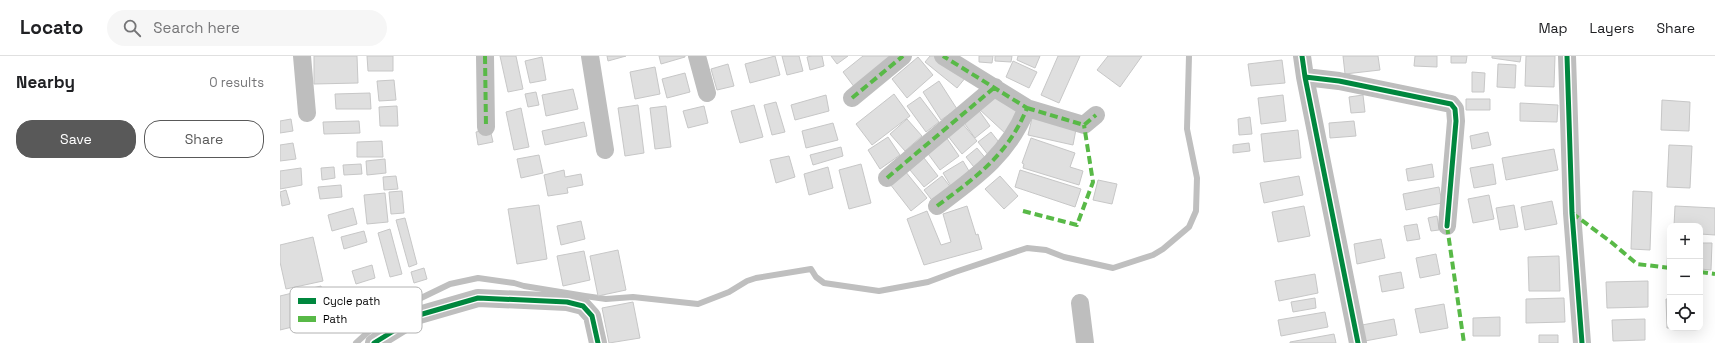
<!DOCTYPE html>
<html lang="en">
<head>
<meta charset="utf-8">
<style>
  body { margin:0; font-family:"Space Grotesk",sans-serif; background:#f6f6f6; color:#202124 }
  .controls { position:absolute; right:12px; bottom:12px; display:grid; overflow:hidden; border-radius:8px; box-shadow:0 4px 16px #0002 }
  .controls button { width:36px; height:36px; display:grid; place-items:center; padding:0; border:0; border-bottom:1px solid #e0e0e0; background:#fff; color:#202124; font:20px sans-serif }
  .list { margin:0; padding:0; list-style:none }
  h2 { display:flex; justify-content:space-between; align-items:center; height:52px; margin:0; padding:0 16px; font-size:17px }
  h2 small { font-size:13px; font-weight:400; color:#757577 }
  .actions { display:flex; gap:8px; padding:12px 16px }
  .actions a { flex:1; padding:9px 0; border:1px solid #595959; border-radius:16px; text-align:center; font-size:14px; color:#595959 }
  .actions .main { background:#595959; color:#fff }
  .icon { flex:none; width:22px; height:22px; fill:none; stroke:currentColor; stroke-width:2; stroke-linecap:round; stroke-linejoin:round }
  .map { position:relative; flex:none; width:1435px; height:287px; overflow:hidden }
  header { display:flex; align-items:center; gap:24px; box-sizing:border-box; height:56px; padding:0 20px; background:#fff; border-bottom:1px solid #e0e0e0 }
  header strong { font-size:19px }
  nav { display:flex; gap:22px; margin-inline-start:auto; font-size:14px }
  .search { width:280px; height:36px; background:#f6f6f6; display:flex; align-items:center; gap:10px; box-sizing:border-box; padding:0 14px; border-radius:22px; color:#757577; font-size:15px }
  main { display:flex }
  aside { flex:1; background:#fff }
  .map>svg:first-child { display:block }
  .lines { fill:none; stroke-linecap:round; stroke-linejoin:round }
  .stream { stroke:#bfbfbf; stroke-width:6 }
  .building { fill:#dfdfdf; stroke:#c7c7c7 }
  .minor { stroke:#bebebe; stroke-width:18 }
  .quiet { stroke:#58b947; stroke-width:4; stroke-dasharray:8 4; stroke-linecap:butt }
  .cycleway-casing { stroke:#fff; stroke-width:8 }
  .cycleway { stroke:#00873e; stroke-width:5 }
  .key { fill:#fff; stroke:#b2b2b2; stroke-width:1 }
  .key-label { font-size:11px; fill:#000 }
</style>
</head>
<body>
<header>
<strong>Locato</strong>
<div class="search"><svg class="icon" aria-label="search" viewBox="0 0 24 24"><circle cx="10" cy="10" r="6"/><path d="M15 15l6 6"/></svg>Search here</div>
<nav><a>Map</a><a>Layers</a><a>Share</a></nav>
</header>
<main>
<aside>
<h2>Nearby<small>0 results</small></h2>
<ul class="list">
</ul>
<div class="actions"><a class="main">Save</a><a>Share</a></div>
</aside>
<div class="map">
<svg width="1435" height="287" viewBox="0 0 1435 287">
  <rect width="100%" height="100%" fill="#fff"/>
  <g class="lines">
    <path class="stream" d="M76,287L108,258L170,228L198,222L234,227L244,230L305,240L326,243L353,241L418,248L449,236L467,225L476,222L531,213L536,221L544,227L599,235L648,226L675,216L747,192L766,194L784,201L833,212L873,199L883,193L909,171L916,155L917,122L907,73L909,0"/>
  </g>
  <path class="building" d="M34,0H77L78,27L34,28Z
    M87,0H113V15H88Z
    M220,0H236L243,33L228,36Z
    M327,0H346L328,5Z
    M379,0H405V1L381,8Z
    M495,0L500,19L470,27L465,8Z
    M502,0H519L523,15L507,19Z
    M532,0H542L544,10L530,14L527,1Z
    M551,0H568L557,8Z
    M583,0H615L575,32L563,16Z
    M650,0H660L686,21L677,32L645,6Z
    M699,0H713L712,7L699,6Z
    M715,0H732L731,6L715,5Z
    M738,0H760L755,12L737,4Z
    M778,0H800L779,47L761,39Z
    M828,0H862L840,31L817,14Z
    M1063,0H1098L1100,14L1065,18Z
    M1135,0H1157V11L1134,10Z
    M1171,0H1187L1186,7H1171Z
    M1212,0H1241L1240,6L1212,2Z
    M1246,0H1275L1274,31L1245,30Z
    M262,1L266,24L250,27L245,5Z
    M638,1L653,19L627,42L612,23Z
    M1002,4L1005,27L971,30L968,8Z
    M733,5L757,16L749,32L726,21Z
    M448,8L454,30L437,34L431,13Z
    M1218,8L1236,9L1235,32L1217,31Z
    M375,11L380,38L355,43L350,16Z
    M1192,16L1205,17L1204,36H1192Z
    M405,17L410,36L387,42L382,23Z
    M114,24L116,44L99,45L97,25Z
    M659,25L677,53L661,64L643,36Z
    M293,33L298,53L266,60L262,39Z
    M717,33L744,58L726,78L699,53Z
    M256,36L259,49L248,51L245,38Z
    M90,37L91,53H56L55,38Z
    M614,38L630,60L592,89L576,68Z
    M546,39L549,55L515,64L511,49Z
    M1003,39L1006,65L981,68L978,42Z
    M1083,39L1085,56L1071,57L1069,41Z
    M640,41L659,66L646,76L627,50Z
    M1186,43H1210V54H1186Z
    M1382,44L1410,46L1409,75L1381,74Z
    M496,46L505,76L492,79L484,49Z
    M1240,47L1278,49L1277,66L1240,65Z
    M358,49L364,97L345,100L338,52Z
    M474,49L483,81L460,87L451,55Z
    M117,50L118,70H100L99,51Z
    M386,50L391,91L375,93L370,52Z
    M424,50L428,67L408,72L403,55Z
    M241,52L249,91L234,94L226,56Z
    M698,53L710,70L695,82L682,64Z
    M753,58L797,68L793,89L748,79Z
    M970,61L972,78L959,79L958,63Z
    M11,63L13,75L0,77V65Z
    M627,63L642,80L625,95L610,78Z
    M79,65L80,77L44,78L43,66Z
    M1074,65L1076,80L1050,82L1049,67Z
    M304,66L307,80L265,89L262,75Z
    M553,67L558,84L526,92L522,75Z
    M682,67L697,85L682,98L667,79Z
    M210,73L213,86L198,89L196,76Z
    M1018,74L1021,102L984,106L981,78Z
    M711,76L722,90L709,100L698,86Z
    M1208,76L1211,89L1192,93L1190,80Z
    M608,81L620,99L600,113L588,94Z
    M666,81L679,100L660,114L646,95Z
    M751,82L795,97L790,111L803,115L799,129L743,112L744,108L742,107Z
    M102,85L103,101H77V86Z
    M13,87L16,103L0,105V89Z
    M969,87L970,95L953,97V89Z
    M1389,89L1412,90L1410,132L1387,131Z
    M561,91L563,100L533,109L530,99Z
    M697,92L708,105L697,115L686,101Z
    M1274,93L1278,114L1226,124L1222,102Z
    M259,99L263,117L241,122L237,103Z
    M509,100L515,121L496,127L490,104Z
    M644,102L658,120L644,131L630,114Z
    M105,103L106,117L87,119L86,105Z
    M683,105L692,120L672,132L663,117Z
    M81,108L82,118L64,119L63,109Z
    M581,108L591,147L569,153L559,114Z
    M1152,108L1154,121L1128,125L1126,113Z
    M1213,108L1216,128L1194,132L1190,112Z
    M54,111L55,122L42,124L41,112Z
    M548,111L553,132L529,139L524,118Z
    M21,112L22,129L0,133V115Z
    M284,114L285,121L301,118L303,129L287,132L288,137L268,140L264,119Z
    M740,114L801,133L795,151L735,131Z
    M625,115L647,142L631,155L610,128Z
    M116,120L118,133L104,134L103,121Z
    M662,120L672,133L654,147L644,134Z
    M720,120L738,140L724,153L705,133Z
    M1019,120L1023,139L984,147L980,127Z
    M818,124L837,128L832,148L813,144Z
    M61,129L62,141L40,143L38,131Z
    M1159,131L1162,147L1126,154L1123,138Z
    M6,134L10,148L2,150L0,136Z
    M122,135L124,157L111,158L109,136Z
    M1353,135L1372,136L1370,194L1351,193Z
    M105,137L108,166L87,168L84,139Z
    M1209,139L1214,163L1193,167L1188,143Z
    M1272,145L1277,168L1245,174L1241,151Z
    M259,149L267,203L237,208L228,153Z
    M1234,149L1238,171L1220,174L1216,152Z
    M687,150L696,179L698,178L702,193L644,209L627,163L647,155L661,189L671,186L663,158Z
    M1024,150L1030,180L998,186L992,156Z
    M1395,150L1435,152V179L1420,178V170H1394Z
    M73,152L77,168L52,175L48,159Z
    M1157,160L1159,174L1151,175L1148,162Z
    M125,162L137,208L129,211L116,164Z
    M301,165L305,183L281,189L277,170Z
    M1137,168L1140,183L1127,185L1124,170Z
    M110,173L122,218L110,221L98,177Z
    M84,175L87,186L64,193L61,181Z
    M33,181L43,225L6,233L0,206V189Z
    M1101,183L1105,202L1077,208L1074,188Z
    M1388,185H1390V212H1387Z
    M1420,187H1432L1431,214L1420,213Z
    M338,194L346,234L318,240L310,200Z
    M304,195L310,224L283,230L277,200Z
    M1156,198L1160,218L1140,222L1136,202Z
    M1279,200L1280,235H1249L1248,201Z
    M92,209L95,222L76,228L72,215Z
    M144,212L147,223L134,227L131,216Z
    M1121,216L1124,232L1102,236L1099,220Z
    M1035,218L1038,237L999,245L995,225Z
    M1368,225V251L1327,252L1326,226Z
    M41,230L49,262L0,274V240Z
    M1035,242L1036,252L1013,256L1011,246Z
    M1284,242L1285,266L1246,267V243Z
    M1386,243H1390V272H1387Z
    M353,246L360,282L329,287L322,252Z
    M1164,248L1168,272L1140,277L1135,253Z
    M1045,256L1048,271L1001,280L998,264Z
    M1220,261V280H1193V262Z
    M1114,263L1117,279L1085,285L1082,269Z
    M1365,263V284L1333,285L1332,264Z
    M1054,278L1056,287H1010V286Z
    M1259,279H1278V287H1259Z"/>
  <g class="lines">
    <path class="minor" d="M22,0L27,57
      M205,0L206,71
      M310,0L325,94
      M417,0L427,37
      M1022,0L1025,21L1078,287
      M1287,0L1292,157L1302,287
      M1025,21L1059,25L1171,48L1175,53L1176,65L1167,170
      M572,42L623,0
      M747,52L804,69L816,59
      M607,122L715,31
      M657,150C696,121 728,99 747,52L663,0
      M800,247L805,287
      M94,287L139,259L198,242L287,246L303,250L312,260L318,287"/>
    <path class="quiet" d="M205,0L206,71
      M572,42L623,0
      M747,52L804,69L816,59
      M607,122L715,31
      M657,150C696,121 728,99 747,52L663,0
      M743,155L797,169L813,126L804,69
      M1292,157L1331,186L1357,208L1390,212
      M1167,170L1184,287
      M1420,216L1435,218"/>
    <g class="cycleway-casing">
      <path id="cycleway" d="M1022,0L1025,21L1078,287
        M1287,0L1292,157L1302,287
        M1025,21L1059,25L1171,48L1175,53L1176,65L1167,170
        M94,287L139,259L198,242L287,246L303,250L312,260L318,287"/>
    </g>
    <use href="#cycleway" class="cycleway"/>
  </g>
  <rect x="10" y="231" width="132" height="46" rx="6" class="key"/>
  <rect x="18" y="242" width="18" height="6" fill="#00873e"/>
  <rect x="18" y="260" width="18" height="6" fill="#58b947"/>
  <g class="key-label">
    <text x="43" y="249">Cycle path</text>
    <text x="43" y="267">Path</text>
  </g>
</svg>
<div class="controls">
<button>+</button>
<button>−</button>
<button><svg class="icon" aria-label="locate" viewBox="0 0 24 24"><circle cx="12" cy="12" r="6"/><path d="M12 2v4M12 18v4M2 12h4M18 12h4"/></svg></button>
</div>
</div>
</main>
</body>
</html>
